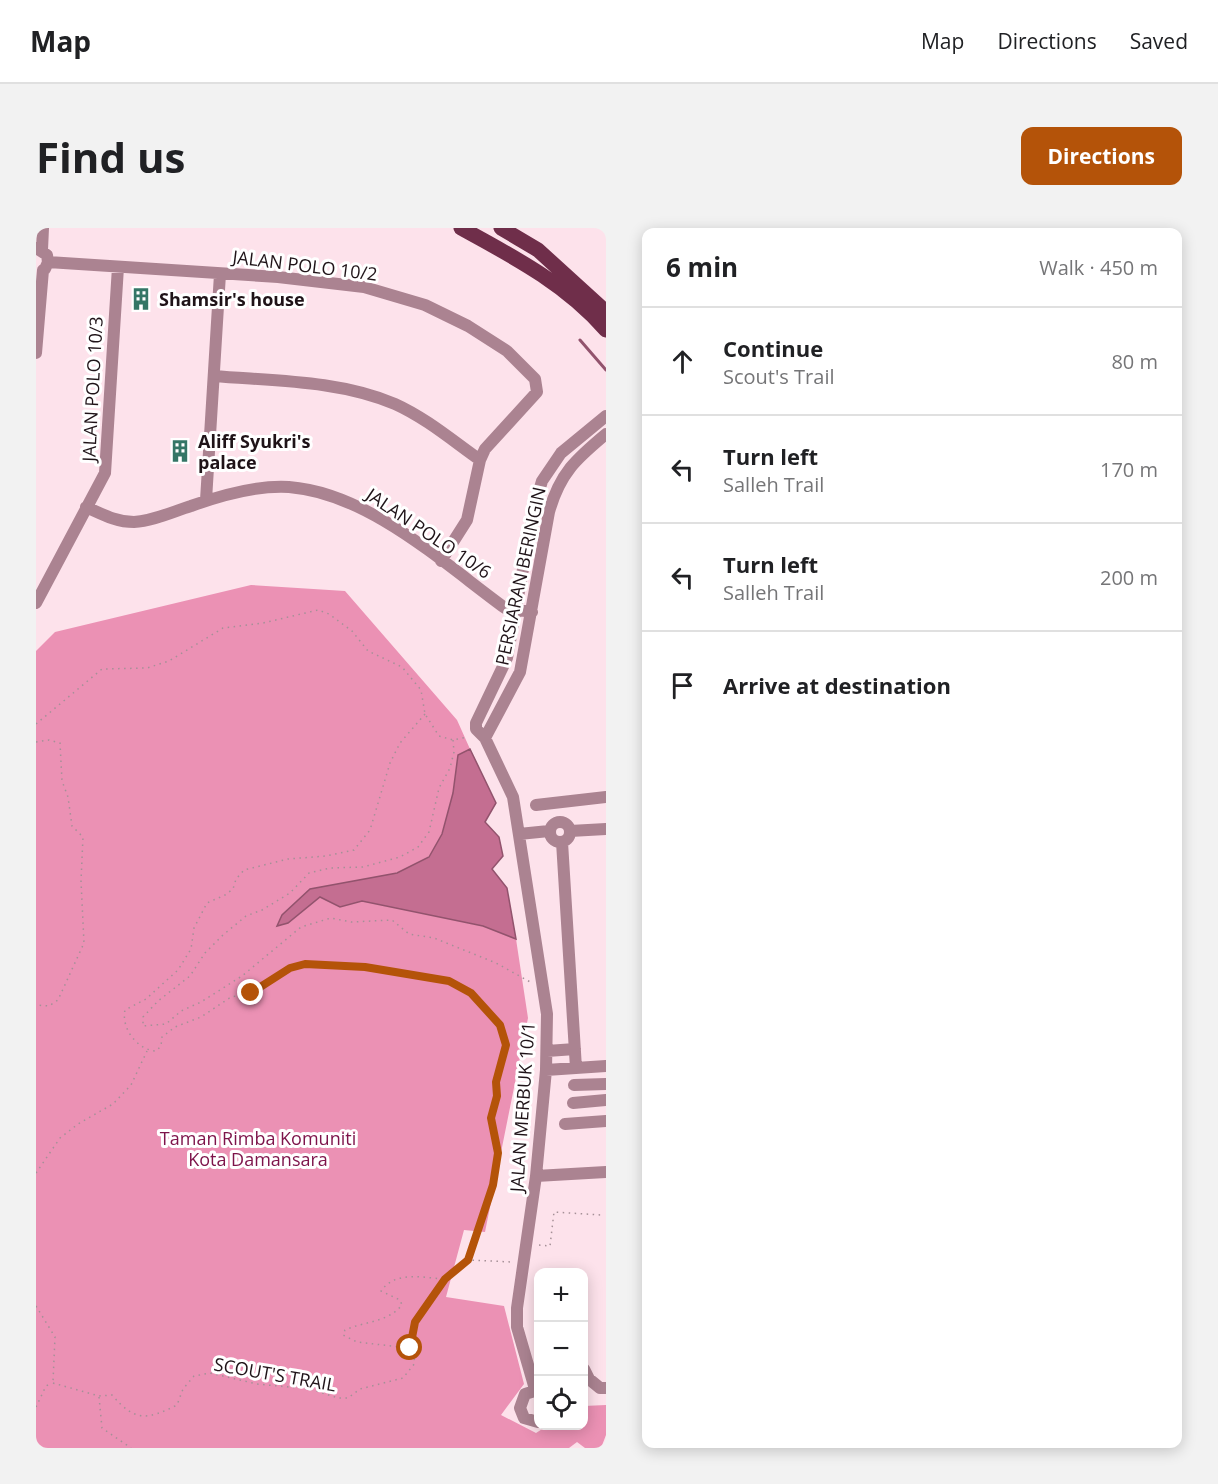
<!DOCTYPE html>
<html lang="en">
<head>
<meta charset="utf-8">
<style>
  body { margin:0; font-family:"Open Sans",sans-serif; background:#f2f2f2; color:#202124 }
  .controls { position:absolute; right:18px; bottom:18px; display:grid; overflow:hidden; border-radius:12px; box-shadow:0 3px 15px #0003 }
  .controls button { width:54px; height:54px; display:grid; place-items:center; padding:0; border:0; border-bottom:2px solid #e0e0e0; background:#fff; color:#202124; font:30px sans-serif }
  .stop { position:absolute; width:18px; height:18px; margin:-14px; border:4px solid #b45309; border-radius:50%; background:#fff }
  .stop.end { background:#b45309; border-color:#fff; box-shadow:0 2px 6px #0008 }
  .list { margin:0; padding:0; list-style:none }
  h2 { display:flex; justify-content:space-between; align-items:center; height:78px; margin:0; padding:0 24px; font-size:26px }
  h2 small { font-size:20px; font-weight:400; color:#757577 }
  .list li { display:grid; grid-template-columns:39px 1fr auto; gap:18px; align-items:center; box-sizing:border-box; height:108px; padding:0 24px; border-top:2px solid #e0e0e0 }
  .list b { display:block; font-size:22px; white-space:nowrap }
  .list p { margin:0; font-size:20px; white-space:nowrap; color:#757577 }
  .list em { font-size:20px; font-style:normal; color:#757577 }
  .icon { flex:none; width:33px; height:33px; fill:none; stroke:currentColor; stroke-width:2; stroke-linecap:round; stroke-linejoin:round }
  .map { position:relative; flex:none; width:570px; height:1220px; overflow:hidden; border-radius:12px }
  header { display:flex; align-items:center; gap:36px; box-sizing:border-box; height:84px; padding:0 30px; background:#fff; border-bottom:2px solid #e0e0e0 }
  header strong { font-size:28px }
  nav { display:flex; gap:33px; margin-inline-start:auto; font-size:21px }
  .intro { display:flex; align-items:center; justify-content:space-between; box-sizing:border-box; height:144px; padding:0 36px }
  h1 { margin:0; font-size:42px }
  .button { padding:15px 27px; border-radius:12px; background:#b45309; color:#fff; font-size:21px; font-weight:700 }
  main { display:flex; gap:36px; padding:0 36px }
  aside { flex:1; background:#fff; border-radius:12px; box-shadow:0 3px 15px #0003 }
  .map>svg:first-child { display:block }
  .forest { fill:#eb91b4 }
  .water { fill:#c46e91; stroke:#92536d; stroke-width:1.5 }
  .lines { fill:none; stroke-linecap:round; stroke-linejoin:round }
  .stream { stroke:#92536d; stroke-width:3 }
  .path { stroke:#a59097; stroke-width:1.5; stroke-dasharray:1.5 4.5; stroke-linecap:butt }
  .minor { stroke:#ab8391; stroke-width:12 }
  .major { stroke:#6f2e4a; stroke-width:15 }
  .route { stroke:#b45309; stroke-width:8 }
  .labels { text-anchor:middle; dominant-baseline:central; stroke-width:6; stroke-linejoin:round; paint-order:stroke }
  .street-label { font-size:18px; fill:#1f1318; stroke:#fff }
  .poi-label { font-size:18px; font-weight:bold; fill:#1f1318; stroke:#fff; text-anchor:start }
  .park-label { font-size:18px; fill:#7d134a; stroke:#fff }
</style>
</head>
<body>
<header>
<strong>Map</strong>
<nav><a>Map</a><a>Directions</a><a>Saved</a></nav>
</header>
<div class="intro"><h1>Find us</h1><a class="button">Directions</a></div>
<main>
<div class="map">
<svg width="570" height="1220" viewBox="0 0 570 1220">
  <rect width="100%" height="100%" fill="#fde2eb"/>
  <path class="forest" d="M215,357L309,363L421,492L434,521L422,527C418,558 416,603 393,628C374,649 303,656 274,661L252,695L284,669L304,679L326,673L447,698L480,711L492,790L449,1004L428,1002L410,1069L468,1078L488,1156L465,1187L500,1205L511,1198H548V1178L570,1177V1207L565,1220H549L541,1214L533,1220H0V423L19,404Z"/>
  <path class="water" d="M434,521L460,575L449,594L463,609L467,628L456,641L471,660L480,711L447,698L326,673L304,679L284,669L252,695L241,698L246,687L274,661L361,645L393,629L406,606L417,565L422,527Z"/>
  <g class="lines">
    <path class="stream" d="M544,112L570,142"/>
    <path class="path" d="M389,486L364,515L354,535L334,602L318,622L290,628L252,631L208,642L200,651L197,661L189,667L171,675L158,700L155,721L142,742L110,771L89,782C85,800 101,822 120,823L125,818L126,809L139,799L165,789L195,769L215,765L253,740L269,736L329,739L413,753L435,765L464,797L469,817L460,854L461,868L455,890L462,925L457,957L432,1032
      M0,496L66,441L111,440L133,433L187,400L227,395L282,382L293,386L316,403L332,423L366,439L385,462L389,486L403,508L417,512L431,509
      M417,512L418,524L414,540L403,560L393,604L382,619L364,629L327,639L294,640L273,645L254,665L226,682L210,688L187,707L169,725L154,748L122,773L107,789V798L130,796L145,783L165,774L206,748L265,699L295,690L315,694L356,692L373,706L398,710L460,735L496,755
      M0,514L13,512L24,515L26,553L32,569L36,598L47,609L45,653L48,715L22,772L13,778L0,777
      M0,945L24,910L42,896L77,876L95,857L111,823
      M503,1017L514,1018L518,984L565,987
      M0,1078L19,1109L17,1154
      M373,1120L321,1114L307,1107L309,1102C329,1093 351,1095 366,1077L364,1072L345,1063C360,1042 387,1050 409,1051
      M17,1155L63,1168L76,1167C99,1194 111,1192 141,1177L147,1161L158,1148L174,1145L221,1156L274,1161L302,1170H312L324,1161L367,1150L379,1135C378,1127 373,1121 374,1112C376,1085 413,1048 432,1032L476,1034
      M63,1169L66,1200L95,1220
      M0,1179L10,1158L16,1155"/>
    <path class="minor" d="M0,20L11,27L12,34L9,41
      M6,22L7,0
      M12,34L242,49L328,59L389,77L432,98L471,123L499,151L501,164L449,221L444,232L431,292L405,333
      M0,125L7,42
      M178,148C237,153 303,152 359,176C390,190 417,213 444,232
      M170,272L184,46
      M50,279C66,286 80,294 98,294C117,293 136,284 155,278C183,268 222,257 253,259C332,265 406,334 469,380L496,384
      M0,375L69,245L82,39
      M449,510L484,444L513,284C524,245 540,231 570,206
      M500,577L570,569
      M514 604a10 10 0 1 1 20 0a10 10 0 1 1-20 0Z
      M534,603L570,601
      M483,606L513,603
      M526,614L540,840
      M511,823L539,821
      M510,842L570,838
      M538,857L570,856
      M537,875L570,872
      M529,896L570,893
      M500,948L570,944
      M548,1141L553,1151L564,1160H570
      M499,1161L481,1099V1080L500,948L510,842L511,786L477,569L449,510L440,501V495L471,430L498,280L506,253L525,225L570,188
      M502,1162L489,1166L484,1180L488,1190L502,1194"/>
    <path class="major" d="M425,0C478,29 530,56 570,102
      M465,0L502,22L570,84"/>
  </g>
  <g class="lines">
    <path class="route" d="M215,765L254,740L269,736L329,739L413,753L435,765L464,797L470,817L460,854L461,868L455,890L462,925L457,957L432,1032L409,1051L379,1094L374,1120"/>
  </g>
  <defs>
    <g id="building-bare" transform="scale(1.8)"><path d="M-4-6H4V6H1V3H-1V6H-4ZM-2.5-4.3h1.7v1.8h-1.7ZM.8-4.3h1.7v1.8H.8ZM-2.5-1h1.7V.8h-1.7ZM.8-1h1.7V.8H.8Z" fill="#347666" stroke="#fff" stroke-width="2.5" paint-order="stroke"/></g>
  </defs>
  <g fill-rule="evenodd">
    <use href="#building-bare" x="105" y="71"/>
    <use href="#building-bare" x="144" y="223"/>
  </g>
  <g class="labels">
    <g class="street-label">
      <text transform="translate(269 37) rotate(7)">JALAN POLO 10/2</text>
      <text transform="translate(56 161) rotate(-87)">JALAN POLO 10/3</text>
      <text transform="translate(393 305) rotate(34)">JALAN POLO 10/6</text>
      <text transform="translate(484 348) rotate(-78)">PERSIARAN BERINGIN</text>
      <text transform="translate(486 879) rotate(-86)">JALAN MERBUK 10/1</text>
      <text transform="translate(239 1146) rotate(10)">SCOUT'S TRAIL</text>
    </g>
    <g class="poi-label">
      <text x="123" y="71">Shamsir's house</text>
      <text x="162" y="213">Aliff Syukri's<tspan x="162" dy="21">palace</tspan></text>
    </g>
    <g class="park-label">
      <text x="222" y="910">Taman Rimba Komuniti<tspan x="222" dy="21">Kota Damansara</tspan></text>
    </g>
  </g>
</svg>
<div class="controls">
<button>+</button>
<button>−</button>
<button><svg class="icon" aria-label="locate" viewBox="0 0 24 24"><circle cx="12" cy="12" r="6"/><path d="M12 2v4M12 18v4M2 12h4M18 12h4"/></svg></button>
</div>
<div class="stop" style="left:374px;top:1120px"></div>
<div class="stop end" style="left:215px;top:765px"></div>
</div>
<aside>
<h2>6 min<small>Walk · 450 m</small></h2>
<ul class="list">
<li><svg class="icon" aria-label="ahead" viewBox="0 0 24 24"><path d="M12 20V5M6 11l6-6 6 6"/></svg><div><b>Continue</b><p>Scout's Trail</p></div><em>80 m</em></li>
<li><svg class="icon" aria-label="left" viewBox="0 0 24 24"><path d="M17 20v-9H6M10 6l-5 5 5 5"/></svg><div><b>Turn left</b><p>Salleh Trail</p></div><em>170 m</em></li>
<li><svg class="icon" aria-label="left" viewBox="0 0 24 24"><path d="M17 20v-9H6M10 6l-5 5 5 5"/></svg><div><b>Turn left</b><p>Salleh Trail</p></div><em>200 m</em></li>
<li><svg class="icon" aria-label="arrive" viewBox="0 0 24 24"><path d="M6 21V4h12l-3 4 3 4H6"/></svg><div><b>Arrive at destination</b></div></li>
</ul>
</aside>
</main>
</body>
</html>
